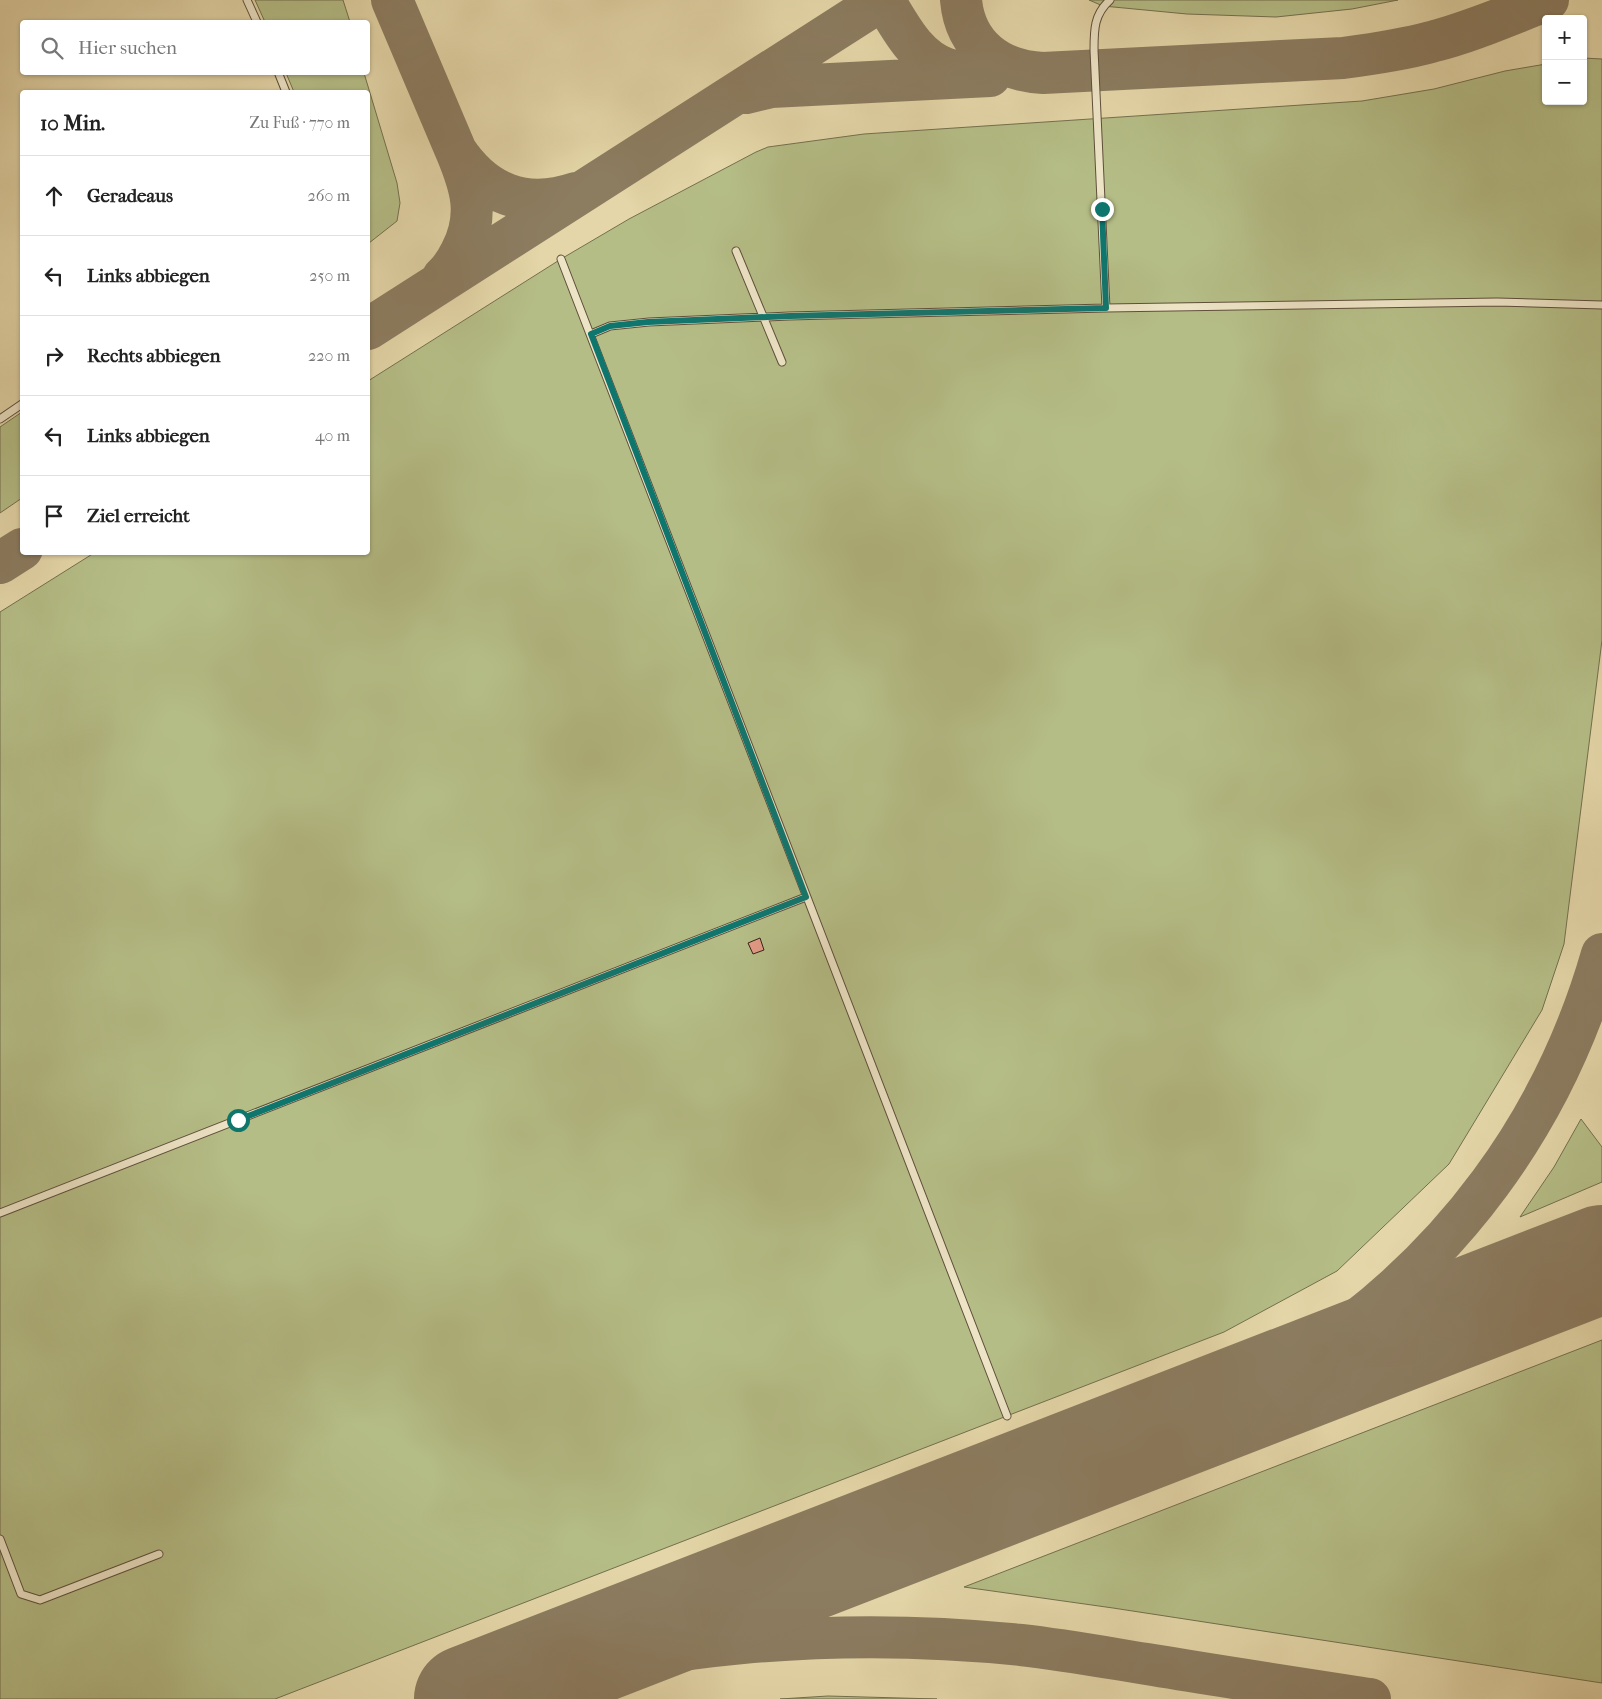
<!DOCTYPE html>
<html lang="de">
<head>
<meta charset="utf-8">
<style>
  body { margin:0; font-family:"IM FELL French Canon",serif; background:#f6f6f6; color:#222 }
  .controls { position:absolute; right:15px; top:15px; display:grid; overflow:hidden; border-radius:5px; box-shadow:0 1px 4px #0004 }
  .controls button { width:45px; height:45px; display:grid; place-items:center; padding:0; border:0; border-bottom:1px solid #e0e0e0; background:#fff; color:#222; font:25px sans-serif }
  .stop { position:absolute; width:15px; height:15px; margin:-11px; border:4px solid #0f766e; border-radius:50%; background:#fff }
  .stop.end { background:#0f766e; border-color:#fff; box-shadow:0 1px 5px #0008 }
  .list { margin:0; padding:0; list-style:none }
  h2 { display:flex; justify-content:space-between; align-items:center; height:65px; margin:0; padding:0 20px; font-size:21px }
  h2 small { font-size:16px; font-weight:400; color:#767676 }
  .list li { display:grid; grid-template-columns:32px 1fr auto; gap:15px; align-items:center; box-sizing:border-box; height:80px; padding:0 20px; border-top:1px solid #e0e0e0 }
  .list b { display:block; font-size:19px; white-space:nowrap }
  .list em { font-size:16px; font-style:normal; color:#767676 }
  .icon { flex:none; width:28px; height:28px; fill:none; stroke:currentColor; stroke-width:2; stroke-linecap:round; stroke-linejoin:round }
  .map { position:relative; flex:none; width:1602px; height:1699px; overflow:hidden }
  .search { position:absolute; background:#fff; box-shadow:0 1px 4px #0004; left:20px; top:20px; width:350px; height:55px; display:flex; align-items:center; gap:12px; box-sizing:border-box; padding:0 18px; border-radius:5px; color:#767676; font-size:19px }
  .panel { position:absolute; background:#fff; box-shadow:0 1px 4px #0004; left:20px; top:90px; width:350px; height:465px; border-radius:5px }
  .map>svg:first-child { display:block }
  .green { fill:#b5bd86; stroke:#74704e }
  .lines { fill:none; stroke-linecap:round; stroke-linejoin:round }
  .taxiway { stroke:#8c7c60; stroke-width:42 }
  .runway { stroke:#8c7c60; stroke-width:108 }
  .building { fill:#e39a86; stroke:#332217 }
  .lane-casing { stroke:#5f4f3b; stroke-width:9 }
  .lane { stroke:#ede4c6; stroke-width:7 }
  .route { stroke:#0f766e; stroke-width:6 }
</style>
</head>
<body>
<div class="map">
<svg width="1602" height="1699" viewBox="0 0 1602 1699">
  <rect width="100%" height="100%" fill="#e4d6a8"/>
  <filter id="stains"><feTurbulence type="fractalNoise" baseFrequency=".004" numOctaves="4"/><feColorMatrix values="0 0 0 0 .2 0 0 0 0 .09 0 0 0 0 .02 0 0 0 .5 -.17"/></filter>
  <radialGradient id="worn" r=".72"><stop offset=".6" stop-color="#630" stop-opacity="0"/><stop offset="1" stop-color="#630" stop-opacity=".3"/></radialGradient>
  <path class="green" d="M255,0H343L350,22H265Z
    M1089,0H1398L1352,9L1276,17L1187,14L1103,6Z
    M1583,58L1602,59V640L1564,944L1542,1010L1449,1164L1337,1271L1224,1332L275,1699H0V612L94,553L368,552V381L561,259L629,219L756,152L768,147L864,134L1362,101L1434,89L1505,71L1546,64V101H1583Z
    M286,73H364L397,183L400,203L397,221L369,243L368,240V92H294Z
    M22,412V498L0,513V427Z
    M1581,1119L1602,1147V1182L1520,1217L1554,1167Z
    M1602,1340V1683L1113,1608L964,1587Z
    M828,1696L937,1699H780Z"/>
  <g class="lines">
    <path class="taxiway" d="M392,0L456,151
      M884,0C900,26 915,58 947,69C954,71 962,73 970,75
      M961,0C965,46 999,71 1043,73L1343,58C1373,54 1402,50 1431,42C1471,32 1509,15 1548,0
      M746,93L771,87L990,76
      M443,277C451,270 456,262 461,252C480,215 471,187 456,151C485,194 525,210 576,193
      M368,329L882,0
      M0,563L22,549
      M1434,1324L1510,1299L1602,1276
      M1216,1409C1245,1392 1276,1376 1304,1358C1451,1262 1554,1122 1602,954
      M469,1699C647,1641 836,1626 1021,1645C1065,1650 1109,1658 1153,1665C1225,1677 1298,1688 1370,1699"/>
    <path class="runway" d="M468,1699L1602,1259"/>
  </g>
  <path class="building" d="M760,938L764,950L753,954L748,943Z"/>
  <g class="lines">
    <g class="lane-casing">
      <path id="lane" d="M247,0L257,22
        M278,72L286,92
        M736,251L782,362
        M561,259L1007,1416
        M1106,308L1094,50C1094,30 1094,14 1110,0
        M591,334L610,326L649,322L789,316L1106,308L1497,302L1602,305
        M0,419L22,404
        M0,1213L806,897
        M0,1539L21,1594L40,1600L159,1554"/>
    </g>
    <use href="#lane" class="lane"/>
  </g>
  <g class="lines">
    <path class="route" d="M238,1120L806,897L591,334L610,326L648,322L790,316L1106,308L1102,209"/>
  </g>
  <rect width="100%" height="100%" filter="url(#stains)"/>
  <rect width="100%" height="100%" fill="url(#worn)"/>
</svg>
<div class="controls">
<button>+</button>
<button>−</button>
</div>
<div class="stop" style="left:238px;top:1120px"></div>
<div class="stop end" style="left:1102px;top:209px"></div>
<div class="search"><svg class="icon" aria-label="search" viewBox="0 0 24 24"><circle cx="10" cy="10" r="6"/><path d="M15 15l6 6"/></svg>Hier suchen</div>
<section class="panel">
<h2>10 Min.<small>Zu Fuß · 770 m</small></h2>
<ul class="list">
<li><svg class="icon" aria-label="ahead" viewBox="0 0 24 24"><path d="M12 20V5M6 11l6-6 6 6"/></svg><div><b>Geradeaus</b></div><em>260 m</em></li>
<li><svg class="icon" aria-label="left" viewBox="0 0 24 24"><path d="M17 20v-9H6M10 6l-5 5 5 5"/></svg><div><b>Links abbiegen</b></div><em>250 m</em></li>
<li><svg class="icon" aria-label="right" viewBox="0 0 24 24"><path d="M7 20v-9h11M14 6l5 5-5 5"/></svg><div><b>Rechts abbiegen</b></div><em>220 m</em></li>
<li><svg class="icon" aria-label="left" viewBox="0 0 24 24"><path d="M17 20v-9H6M10 6l-5 5 5 5"/></svg><div><b>Links abbiegen</b></div><em>40 m</em></li>
<li><svg class="icon" aria-label="arrive" viewBox="0 0 24 24"><path d="M6 21V4h12l-3 4 3 4H6"/></svg><div><b>Ziel erreicht</b></div></li>
</ul>
</section>
</div>
</body>
</html>
